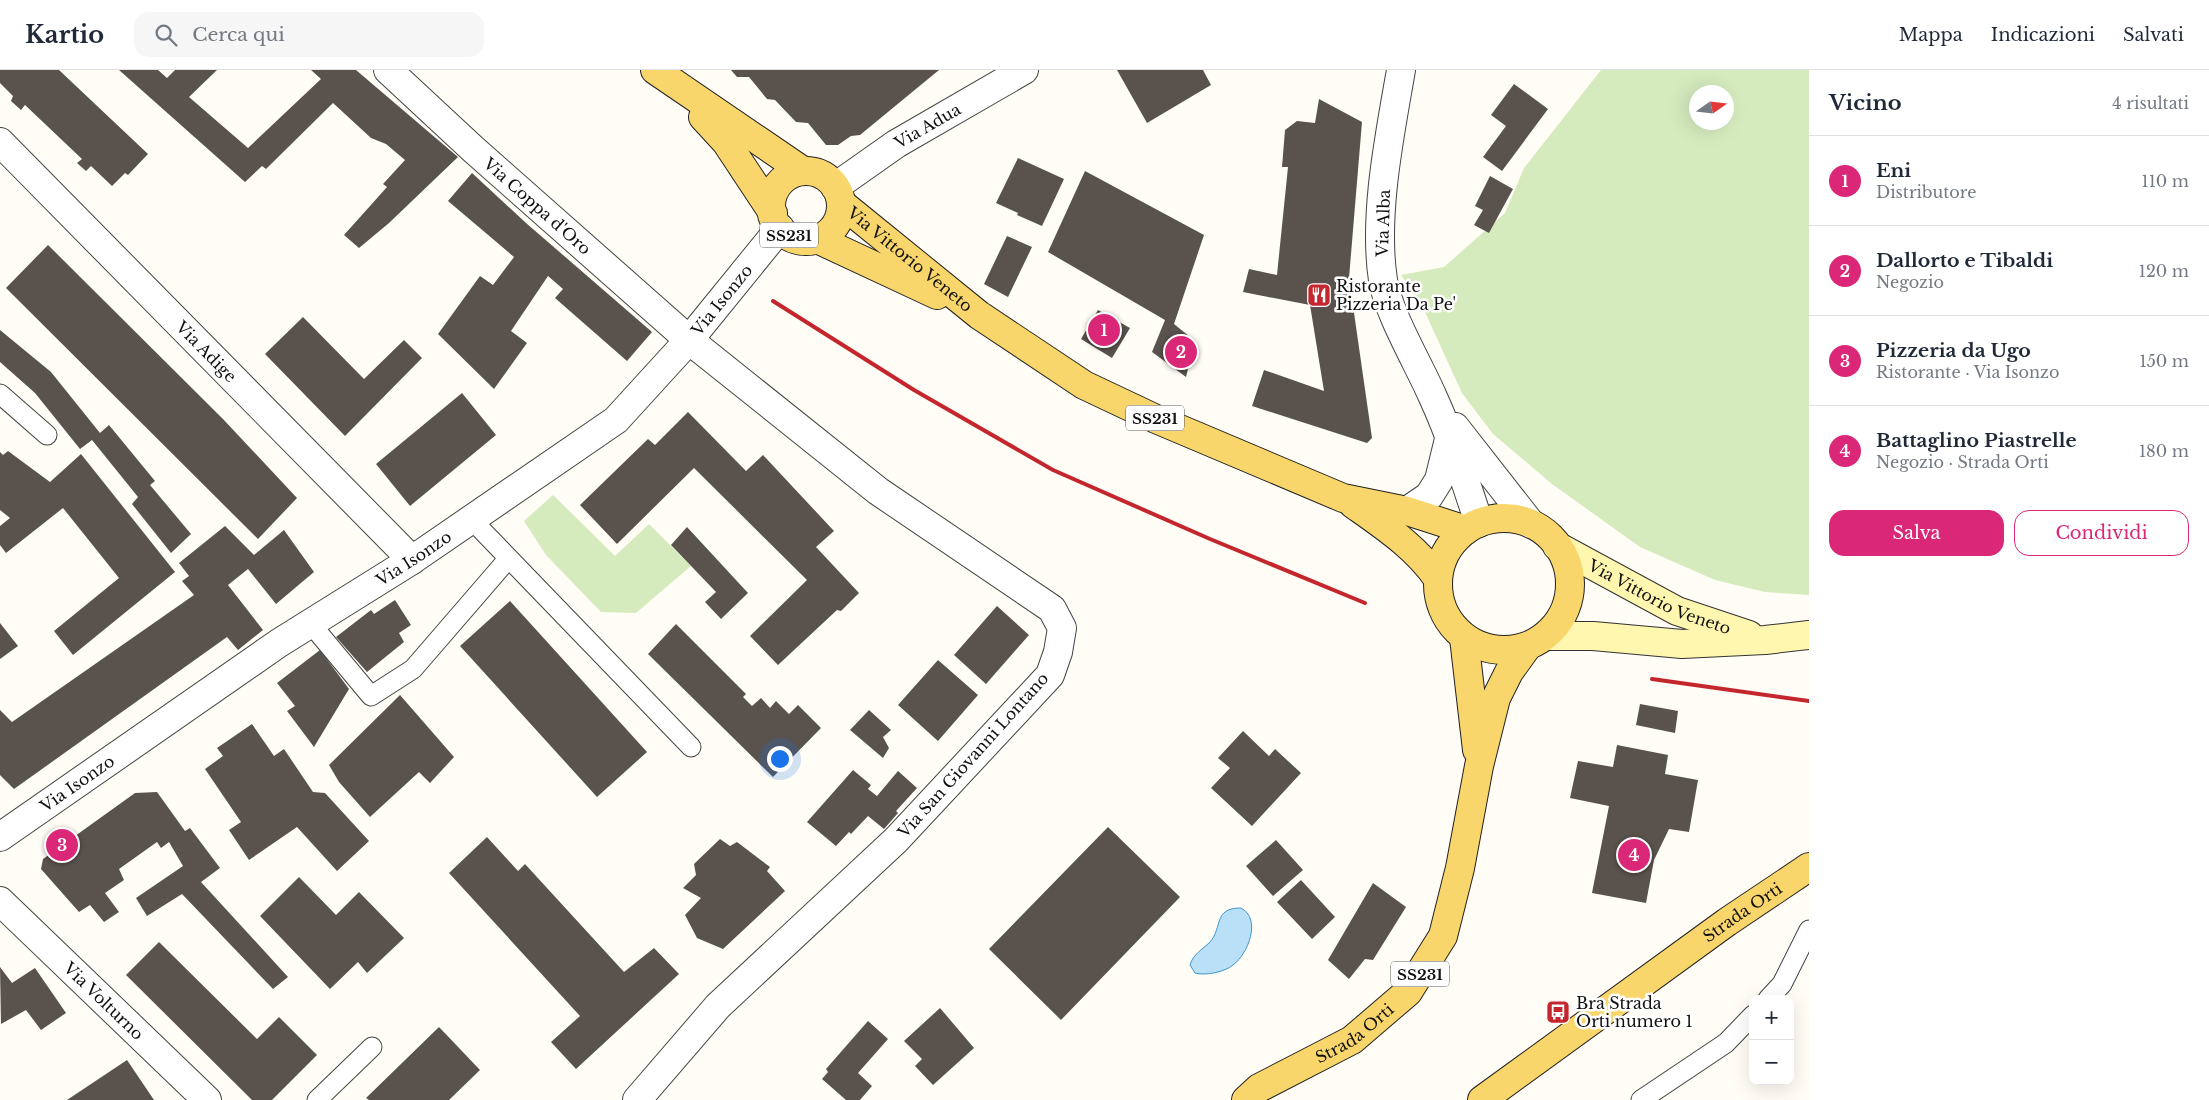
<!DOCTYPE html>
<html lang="it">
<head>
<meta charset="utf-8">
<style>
  body { margin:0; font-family:"Libre Baskerville",serif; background:#f6f6f7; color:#1f2937 }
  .controls { position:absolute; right:15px; bottom:15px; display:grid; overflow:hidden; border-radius:10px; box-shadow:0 5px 20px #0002 }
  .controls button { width:45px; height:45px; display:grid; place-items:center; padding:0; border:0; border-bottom:1px solid #e0e1e3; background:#fff; color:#1f2937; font:25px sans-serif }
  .compass { position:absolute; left:1689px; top:15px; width:45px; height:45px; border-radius:50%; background:#fff; box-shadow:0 5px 20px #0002; rotate:76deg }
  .you { position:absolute; left:779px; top:688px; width:18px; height:18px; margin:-12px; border:4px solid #fff; border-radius:50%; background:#1a73e8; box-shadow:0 0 0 8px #1a73e833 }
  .badge { display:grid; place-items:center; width:32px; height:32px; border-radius:50%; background:#db2777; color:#fff; font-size:16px; font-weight:700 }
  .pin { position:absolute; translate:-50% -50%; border:2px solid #fff; box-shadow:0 1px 5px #0006 }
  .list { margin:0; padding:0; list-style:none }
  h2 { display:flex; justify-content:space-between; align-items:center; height:65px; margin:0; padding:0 20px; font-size:21px }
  h2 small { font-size:16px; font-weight:400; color:#747a83 }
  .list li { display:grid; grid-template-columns:32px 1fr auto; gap:15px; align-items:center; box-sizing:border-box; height:90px; padding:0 20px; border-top:1px solid #e0e1e3 }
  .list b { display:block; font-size:19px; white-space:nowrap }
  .list p { margin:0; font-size:16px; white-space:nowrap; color:#747a83 }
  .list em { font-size:16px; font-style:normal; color:#747a83 }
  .actions { display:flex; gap:10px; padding:15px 20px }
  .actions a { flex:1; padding:11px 0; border:1px solid #db2777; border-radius:15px; text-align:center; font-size:18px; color:#db2777 }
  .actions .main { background:#db2777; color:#fff }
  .icon { flex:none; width:28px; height:28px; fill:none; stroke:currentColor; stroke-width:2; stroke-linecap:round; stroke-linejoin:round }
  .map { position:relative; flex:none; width:1809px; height:1030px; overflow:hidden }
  header { display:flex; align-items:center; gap:30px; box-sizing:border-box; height:70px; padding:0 25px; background:#fff; border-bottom:1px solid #e0e1e3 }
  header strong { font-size:24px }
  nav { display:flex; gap:28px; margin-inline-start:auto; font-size:18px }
  .search { width:350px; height:45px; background:#f6f6f7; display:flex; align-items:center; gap:12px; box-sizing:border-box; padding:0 18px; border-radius:15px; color:#747a83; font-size:19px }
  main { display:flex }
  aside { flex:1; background:#fff }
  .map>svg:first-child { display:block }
  .green { fill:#d5ebbd; fill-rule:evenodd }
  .water { fill:#b9e0f7; stroke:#3f96cf }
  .building { fill:#5a524d }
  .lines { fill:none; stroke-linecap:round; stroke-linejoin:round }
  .service-casing { stroke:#444; stroke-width:21 }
  .minor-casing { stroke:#444; stroke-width:30 }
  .secondary-casing { stroke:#333; stroke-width:30 }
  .primary-casing { stroke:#222; stroke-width:30 }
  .service { stroke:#fff; stroke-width:19 }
  .minor { stroke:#fff; stroke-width:28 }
  .secondary { stroke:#fff6b0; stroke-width:28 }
  .primary { stroke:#f9d66b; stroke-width:28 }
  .rail { stroke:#c4262e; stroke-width:4 }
  .labels { text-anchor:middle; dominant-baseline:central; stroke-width:5; stroke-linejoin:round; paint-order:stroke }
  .shield { fill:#fff; stroke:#585858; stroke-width:1 }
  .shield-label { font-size:15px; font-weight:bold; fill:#111 }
  .street-label { font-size:16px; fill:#111; stroke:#fff }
  .poi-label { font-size:16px; fill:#111; stroke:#fff; text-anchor:start }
</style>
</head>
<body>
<header>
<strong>Kartio</strong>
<div class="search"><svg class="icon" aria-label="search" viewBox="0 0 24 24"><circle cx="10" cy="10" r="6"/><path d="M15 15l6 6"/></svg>Cerca qui</div>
<nav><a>Mappa</a><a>Indicazioni</a><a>Salvati</a></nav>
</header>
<main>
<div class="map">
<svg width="1809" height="1030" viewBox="0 0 1809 1030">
  <rect width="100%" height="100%" fill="#fffdf5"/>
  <path class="green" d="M1601,0H1809V525L1765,522L1715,510L1640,477L1552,414L1493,364L1462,323L1424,240L1401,205L1444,197L1505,143L1524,98ZM1696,22H1726V52H1696Z
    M553,425L615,486L649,454L691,496L636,543L601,542L546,485L524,451Z"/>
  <path class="water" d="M1241,838C1262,849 1248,884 1233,895C1225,902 1205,906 1195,903L1190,895C1193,884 1202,880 1210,872C1223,857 1213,838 1241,838Z"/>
  <path class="building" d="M0,0H59L148,84L128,105L125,103L112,116L91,96L86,101L77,93L82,89L25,35L21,40L11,31L13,26L0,13Z
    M119,0H158L167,8L175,0H217L189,27L248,78L321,9L311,0H356L458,87L389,153L359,178L344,165L387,117L383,114L405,90L386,74L371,68L333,33L266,99L262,96L245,112Z
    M731,0H939L860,65L851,66L838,75H826L808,53L796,52L775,30L767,29L749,7H737Z
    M1117,0H1203L1211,15L1147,53Z
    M1514,14L1548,39L1502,101L1483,87L1506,56L1491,45Z
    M1319,29L1362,52L1349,208L1372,368L1367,373L1252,336L1264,300L1324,321L1310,235L1243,222L1249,199L1277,205L1288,97H1282L1285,60L1297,51L1315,53Z
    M1018,88L1064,109L1042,156L1017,145L1018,143L996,133Z
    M1085,101L1204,165L1174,254L1195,271L1186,307L1152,282L1165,250L1048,182Z
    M472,103L526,153L652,262L627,291L555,228L563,219L548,206L511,261L527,273L494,319L438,264L480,206L493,215L514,187L448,131Z
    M1490,106L1513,119L1489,163L1474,155L1483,140L1475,136Z
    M1007,166L1032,177L1008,227L984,214Z
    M48,175L223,349L297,428L258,469L6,218Z
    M1098,240L1130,258L1112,288L1081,269Z
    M303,247L364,309L404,270L422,288L345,366L265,284Z
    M0,260L51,302L100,363L109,355L155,411L150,415L191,464L171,483L132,434L138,427L92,370L80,379L35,323L0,292Z
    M462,323L496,365L410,436L376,394Z
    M688,342L746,401L763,385L834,461L816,477L859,523L841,541L837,540L778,595L750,566L807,510L694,398L617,474L580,435L648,369L655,375Z
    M8,381L50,412L81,384L175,502L73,585L54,561L119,508L63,438L6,483L0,475V456L10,448L0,440V382L3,385Z
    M225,456L254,485L284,460L314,502L276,534L248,499L228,515L263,560L238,580L227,567L14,719L0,705V640L12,652L194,525L182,511L189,506L179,493Z
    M687,457L748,523L721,549L705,532L716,522L671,475Z
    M395,530L411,555L399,563L404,572L367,602L336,567L371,540L374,544Z
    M510,531L647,682L597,727L460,576Z
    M997,536L1029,565L986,614L954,585Z
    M0,553L18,576L0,589Z
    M676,554L746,624L743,627L752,636L761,628L770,638L776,631L789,644L798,635L821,658L773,707L648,584Z
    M320,580L349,619L314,677L287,641L295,636L277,613Z
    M938,590L978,625L938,671L898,635Z
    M400,625L454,687L430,713L419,702L370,747L339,712L329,695Z
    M1640,634L1678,641L1675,663L1636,655Z
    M869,640L891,660L883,667L889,678L883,688L850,660Z
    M252,654L274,686L284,679L313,722L325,723L369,771L337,801L297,757L249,790L229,760L241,752L205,699L223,686L217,678Z
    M1243,661L1269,686L1275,679L1301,703L1252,756L1211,718L1230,698L1218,688Z
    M1617,675L1668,685L1665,704L1698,710L1689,762L1669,759L1654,790L1646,833L1592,823L1609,736L1570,728L1578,691L1613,697Z
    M853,700L871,715L868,719L877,726L898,701L917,718L896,741L898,743L884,759L868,746L851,764L849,762L836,776L807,752Z
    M157,722L185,761L190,758L220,798L201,812L288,907L273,919L182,824L147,846L136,828L183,796L169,772L161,778L157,772L119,799L124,810L105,823L119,842L104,852L90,835L79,842L41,799L43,789L135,723Z
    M1108,757L1180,827L1061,950L989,879Z
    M487,767L518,801L525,794L624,902L654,878L679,904L576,999L551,972L580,946L449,803Z
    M720,769L730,776L737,772L770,797L767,801L785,821L723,879L697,868L685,845L701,828L683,818L696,805L694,794Z
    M1276,770L1303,800L1273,826L1246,796Z
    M299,807L336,845L359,822L404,868L367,903L358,892L330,919L260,846Z
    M1301,810L1335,847L1312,869L1277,832Z
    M1373,813L1406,837L1373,890L1365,889L1349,909L1328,890Z
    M159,872L257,969L279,947L317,985L272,1030H252L126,905Z
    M0,897L12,913L35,898L66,943L41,960L26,940L1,954Z
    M940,938L974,978L933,1015L915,996L922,989L904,971Z
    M868,951L888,969L858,1003L872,1016L860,1030H846L822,1009L828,1002L826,999Z
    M439,957L480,1000L449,1030H369L366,1028Z
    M127,990L154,1030H67Z"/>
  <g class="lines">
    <g class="service-casing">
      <path id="service" d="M0,324L47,365
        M471,449L691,677
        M311,554L371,626L413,599L508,489
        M1768,929L1782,914L1809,860
        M317,1030L372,977
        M1641,1030L1726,973L1753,945"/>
    </g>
    <g class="minor-casing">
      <g id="minor">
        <path id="s1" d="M388,0L473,79L689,270L878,421L1052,539L1062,558L1058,582L1050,605L896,770L718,936L637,1030"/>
        <path d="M1401,0C1390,64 1373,145 1383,210C1388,243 1418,293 1432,325C1451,366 1465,410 1479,453"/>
        <path id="s2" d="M0,72L412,490"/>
        <path id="s3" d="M835,117L896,74L1024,0"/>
        <path d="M1455,357L1531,454"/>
        <path d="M1407,441L1429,426L1439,410L1449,369"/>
        <path id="s4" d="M0,767L279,573L412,490L616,350L689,270L780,158"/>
        <path id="s5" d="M0,831L207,1030"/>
      </g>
    </g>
    <g class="secondary-casing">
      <g id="secondary">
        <path id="s6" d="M1557,476L1677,541L1749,565"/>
        <path d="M1546,566H1593L1682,574L1765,570L1809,565"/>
      </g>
    </g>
    <g class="primary-casing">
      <g id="primary">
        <path d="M655,0L803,101"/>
        <path d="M703,47L726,72L773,143"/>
        <circle cx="806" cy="136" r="35"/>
        <path id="s7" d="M841,133L979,245L1084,315L1156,349L1343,428L1407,441L1466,460"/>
        <path d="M817,169L937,225"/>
        <path d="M1353,434C1384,456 1416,477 1438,509"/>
        <circle cx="1504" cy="514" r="66"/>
        <path d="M1464,568L1477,680"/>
        <path id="s8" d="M1246,1030L1259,1018L1352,970L1408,922L1443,866L1460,798L1479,696L1496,628L1509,602L1527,577"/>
        <path id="s9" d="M1482,1030L1727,852L1809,797"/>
      </g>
    </g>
    <use href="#service" class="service"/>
    <use href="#minor" class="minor"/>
    <use href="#secondary" class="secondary"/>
    <use href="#primary" class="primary"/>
    <path class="rail" d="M773,231L914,320L1053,400L1210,469L1365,533
      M1652,609L1809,631"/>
  </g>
  <defs>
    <g id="restaurant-square" transform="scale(1.25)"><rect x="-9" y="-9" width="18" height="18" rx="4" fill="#c4262e" stroke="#fff"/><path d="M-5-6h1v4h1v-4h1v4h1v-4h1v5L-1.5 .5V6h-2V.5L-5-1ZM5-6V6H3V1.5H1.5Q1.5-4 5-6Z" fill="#fff"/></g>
    <g id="bus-square" transform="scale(1.25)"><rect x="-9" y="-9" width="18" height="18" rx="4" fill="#c4262e" stroke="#fff"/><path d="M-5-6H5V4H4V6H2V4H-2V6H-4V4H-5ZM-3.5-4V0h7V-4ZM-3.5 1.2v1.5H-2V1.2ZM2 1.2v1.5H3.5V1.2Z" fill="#fff"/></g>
  </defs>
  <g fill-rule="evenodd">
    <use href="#restaurant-square" x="1319" y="225"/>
    <use href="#bus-square" x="1558" y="942"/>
  </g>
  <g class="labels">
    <g class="shield">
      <rect x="760" y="152.5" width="58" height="25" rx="4"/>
      <rect x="1126" y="335.5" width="58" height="25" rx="4"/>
      <rect x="1391" y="891.5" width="58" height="25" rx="4"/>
    </g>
    <g class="shield-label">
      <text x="789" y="165">SS231</text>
      <text x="1155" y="348">SS231</text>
      <text x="1420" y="904">SS231</text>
    </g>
    <g class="street-label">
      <text stroke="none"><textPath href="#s3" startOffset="111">Via Adua</textPath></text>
      <text stroke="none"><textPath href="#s1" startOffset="202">Via Coppa d'Oro</textPath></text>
      <text transform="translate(1383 153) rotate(-88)">Via Alba</text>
      <text stroke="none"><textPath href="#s7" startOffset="89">Via Vittorio Veneto</textPath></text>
      <text stroke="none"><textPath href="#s4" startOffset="904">Via Isonzo</textPath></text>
      <text stroke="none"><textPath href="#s2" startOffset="294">Via Adige</textPath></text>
      <text stroke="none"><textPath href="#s4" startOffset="499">Via Isonzo</textPath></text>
      <text stroke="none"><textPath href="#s6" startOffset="115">Via Vittorio Veneto</textPath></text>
      <text transform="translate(973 685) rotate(-48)">Via San Giovanni Lontano</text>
      <text stroke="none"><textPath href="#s4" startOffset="94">Via Isonzo</textPath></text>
      <text stroke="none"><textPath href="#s9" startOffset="321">Strada Orti</textPath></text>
      <text stroke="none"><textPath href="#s5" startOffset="144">Via Volturno</textPath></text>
      <text stroke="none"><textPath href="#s8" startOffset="128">Strada Orti</textPath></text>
    </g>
    <g class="poi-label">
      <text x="1336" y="216">Ristorante<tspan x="1336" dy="18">Pizzeria Da Pe'</tspan></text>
      <text x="1576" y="933">Bra Strada<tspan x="1576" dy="18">Orti numero 1</tspan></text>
    </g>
  </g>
</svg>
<div class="controls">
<button>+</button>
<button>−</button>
</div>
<svg class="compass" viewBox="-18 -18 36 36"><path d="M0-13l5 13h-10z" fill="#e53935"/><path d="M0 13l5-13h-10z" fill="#747a83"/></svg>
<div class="you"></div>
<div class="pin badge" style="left:1104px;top:260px">1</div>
<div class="pin badge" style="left:1181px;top:282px">2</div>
<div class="pin badge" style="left:62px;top:775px">3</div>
<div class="pin badge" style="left:1634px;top:785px">4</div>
</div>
<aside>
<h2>Vicino<small>4 risultati</small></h2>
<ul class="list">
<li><span class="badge">1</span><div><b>Eni</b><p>Distributore</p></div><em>110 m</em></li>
<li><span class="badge">2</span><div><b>Dallorto e Tibaldi</b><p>Negozio</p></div><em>120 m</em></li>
<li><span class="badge">3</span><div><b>Pizzeria da Ugo</b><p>Ristorante · Via Isonzo</p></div><em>150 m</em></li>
<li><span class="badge">4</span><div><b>Battaglino Piastrelle</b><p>Negozio · Strada Orti</p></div><em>180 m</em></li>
</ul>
<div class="actions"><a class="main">Salva</a><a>Condividi</a></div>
</aside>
</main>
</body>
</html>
